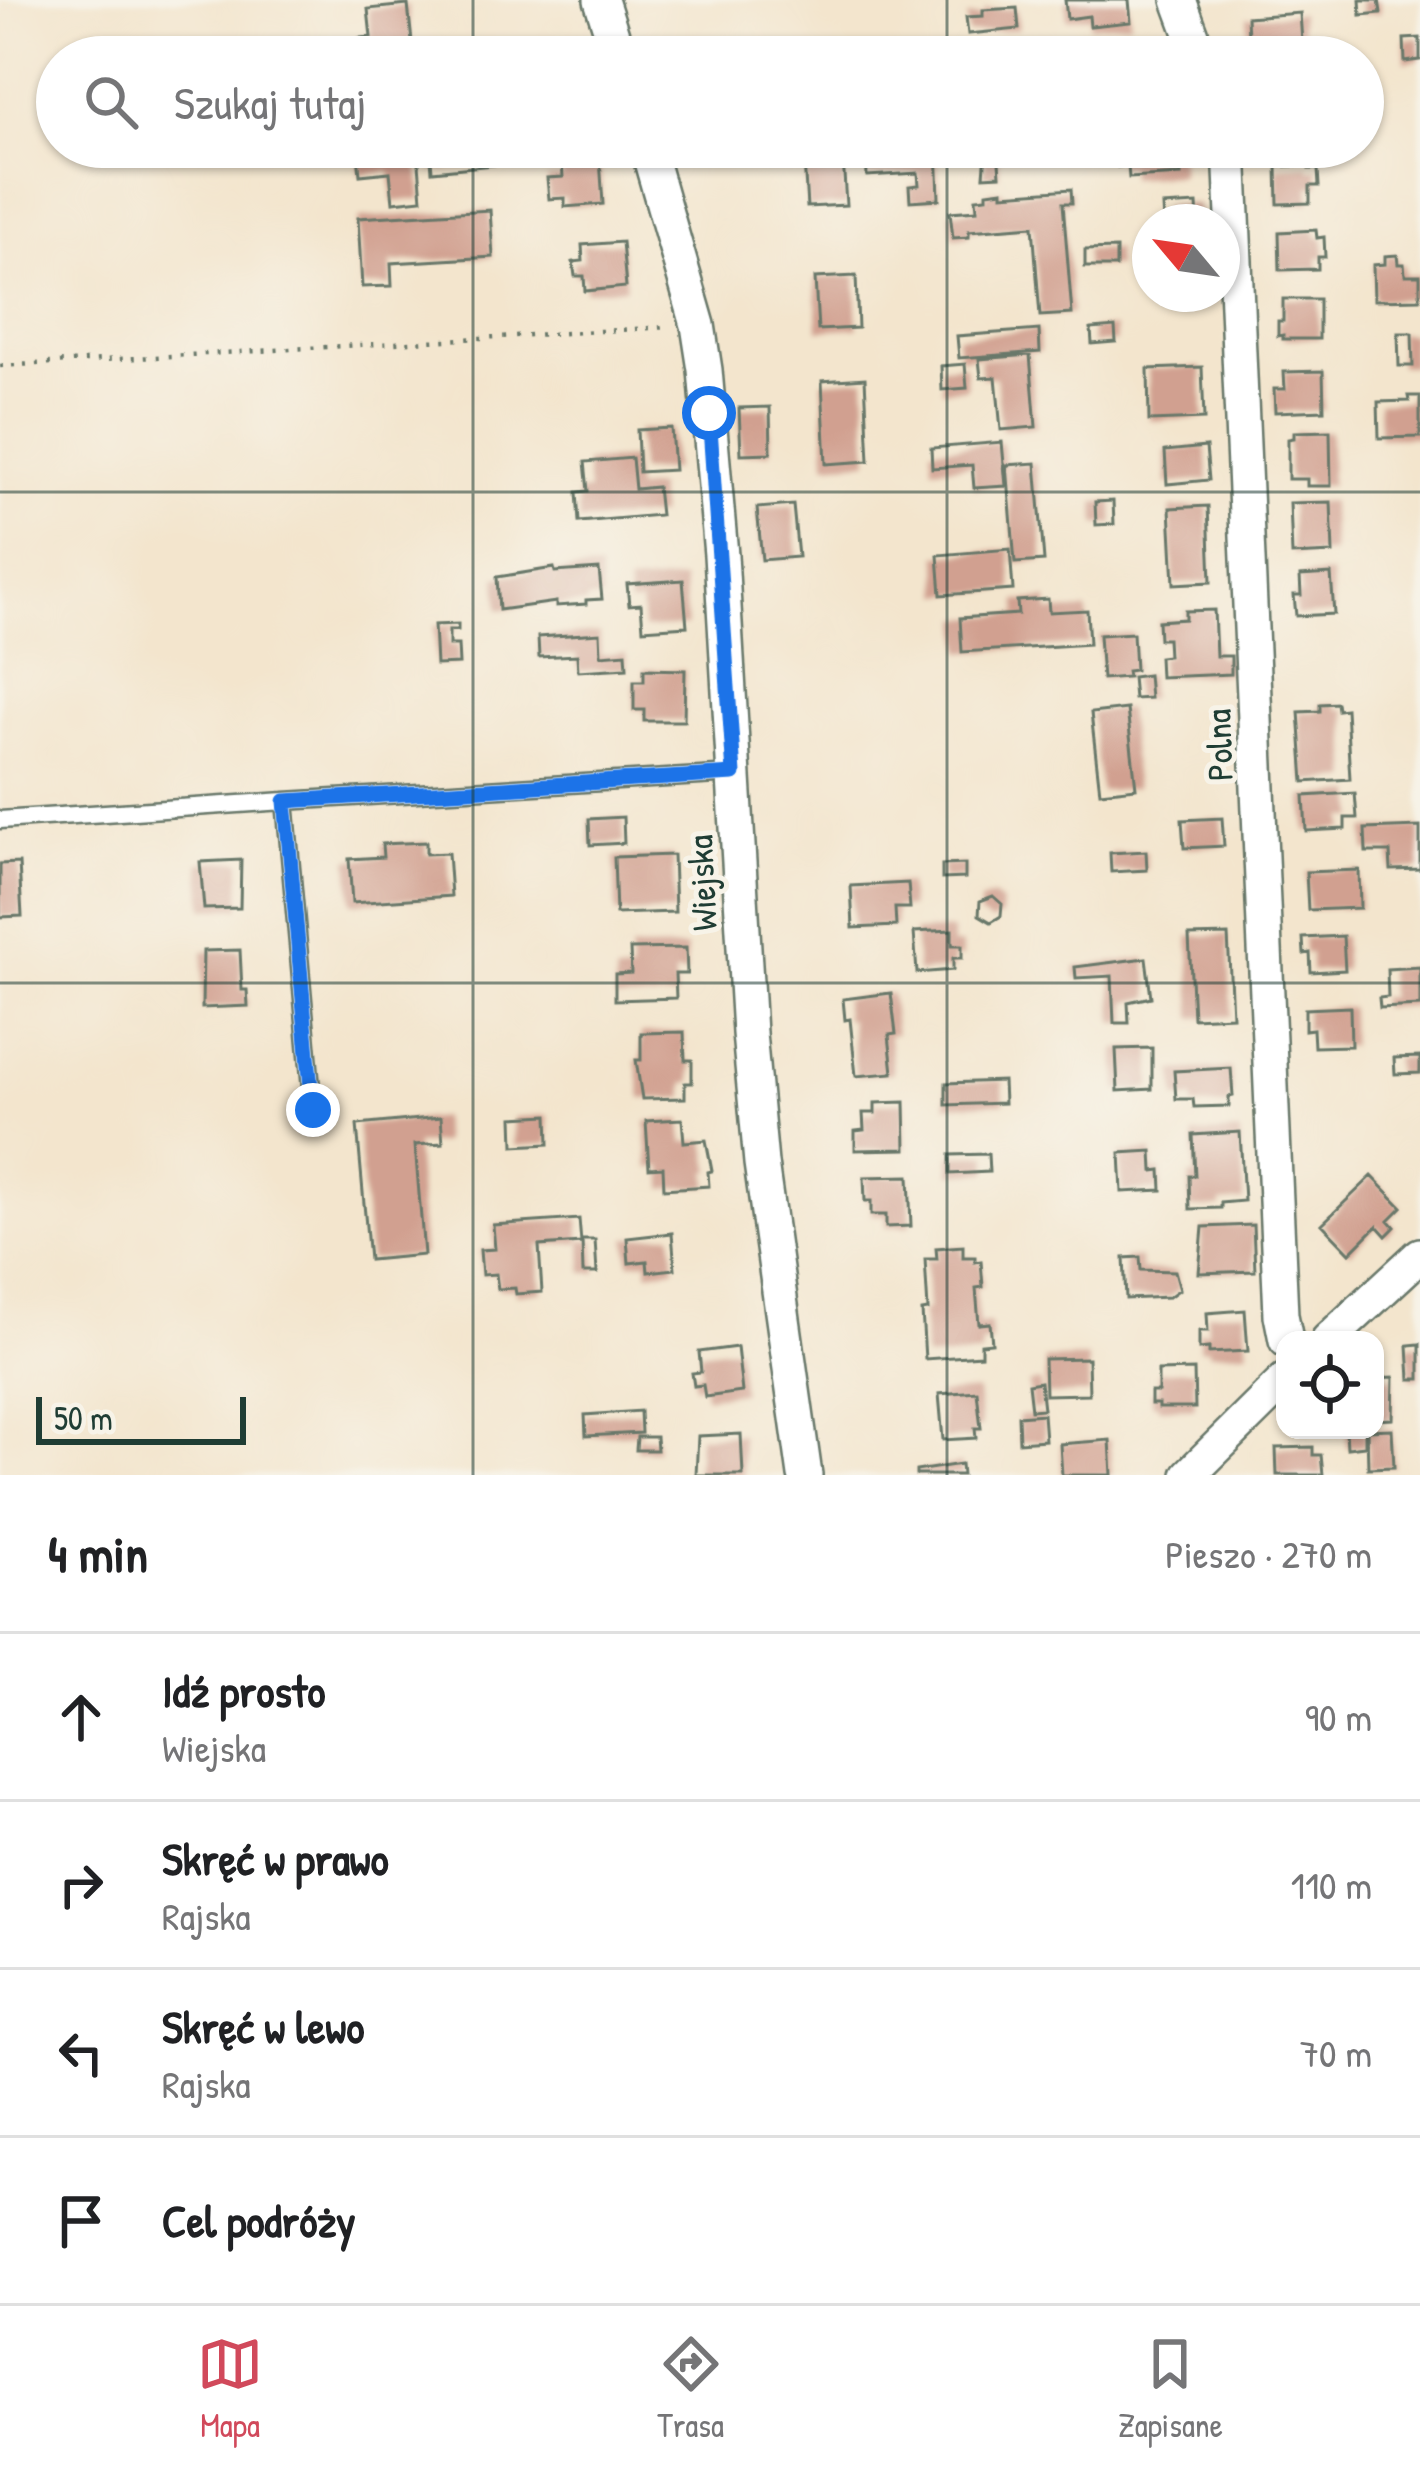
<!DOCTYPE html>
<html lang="pl">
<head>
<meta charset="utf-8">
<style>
  body { margin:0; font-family:"Patrick Hand",sans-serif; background:#f6f6f6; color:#202124 }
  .controls { position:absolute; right:36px; bottom:36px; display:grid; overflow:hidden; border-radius:24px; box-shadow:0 3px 9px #0004 }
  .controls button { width:108px; height:108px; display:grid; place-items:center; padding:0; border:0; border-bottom:3px solid #e0e0e0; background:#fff; color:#202124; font:60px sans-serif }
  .compass { position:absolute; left:1132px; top:204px; width:108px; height:108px; border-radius:50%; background:#fff; box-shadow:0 3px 9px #0004; rotate:299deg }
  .scale { position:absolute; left:36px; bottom:30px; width:210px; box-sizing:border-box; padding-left:12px; border:6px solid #1f3d34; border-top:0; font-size:33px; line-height:42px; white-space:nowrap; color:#1f3d34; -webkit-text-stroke:9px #f7f3e8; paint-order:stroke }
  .stop { position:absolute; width:36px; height:36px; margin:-27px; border:9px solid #1a73e8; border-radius:50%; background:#fff }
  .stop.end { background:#1a73e8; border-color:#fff; box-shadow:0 3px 12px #0008 }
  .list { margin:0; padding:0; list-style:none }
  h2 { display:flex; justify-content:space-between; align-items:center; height:156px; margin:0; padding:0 48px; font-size:51px }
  h2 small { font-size:39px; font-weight:400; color:#757577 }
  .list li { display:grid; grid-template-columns:78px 1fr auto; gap:36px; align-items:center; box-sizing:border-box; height:168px; padding:0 48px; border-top:3px solid #e0e0e0 }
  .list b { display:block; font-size:45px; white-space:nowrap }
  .list p { margin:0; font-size:39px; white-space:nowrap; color:#757577 }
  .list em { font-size:39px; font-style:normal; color:#757577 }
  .icon { flex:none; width:66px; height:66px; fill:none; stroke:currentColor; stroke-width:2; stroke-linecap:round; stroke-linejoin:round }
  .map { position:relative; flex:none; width:1420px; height:1475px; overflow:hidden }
  .search { position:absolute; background:#fff; box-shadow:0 3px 9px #0004; left:36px; right:36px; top:36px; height:132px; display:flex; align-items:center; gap:30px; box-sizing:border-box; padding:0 42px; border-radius:66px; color:#757577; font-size:45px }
  .sheet { height:828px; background:#fff }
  nav { display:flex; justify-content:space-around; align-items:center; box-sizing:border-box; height:168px; border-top:3px solid #e0e0e0; background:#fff; font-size:33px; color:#757577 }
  nav a { display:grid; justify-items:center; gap:6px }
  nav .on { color:#d1495b }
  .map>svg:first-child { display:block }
  .building { fill:#d1a090 }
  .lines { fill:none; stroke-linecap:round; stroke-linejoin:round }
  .service-casing { stroke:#69786a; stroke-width:21 }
  .minor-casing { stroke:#69786a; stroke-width:38 }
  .path { stroke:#69786a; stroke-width:4.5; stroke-dasharray:3 9; stroke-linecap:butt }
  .service { stroke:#fff; stroke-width:16 }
  .minor { stroke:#fff; stroke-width:33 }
  .route { stroke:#1a73e8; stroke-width:15 }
  .grid { fill:none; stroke:#1f3d34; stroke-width:3; stroke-opacity:0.55 }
  .labels { text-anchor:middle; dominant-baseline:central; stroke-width:10; stroke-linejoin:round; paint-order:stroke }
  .street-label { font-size:36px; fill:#1f3d34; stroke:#f7f3e8 }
</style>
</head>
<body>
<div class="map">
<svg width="1420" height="1475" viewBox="0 0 1420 1475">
  <rect width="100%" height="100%" fill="#f7f3e8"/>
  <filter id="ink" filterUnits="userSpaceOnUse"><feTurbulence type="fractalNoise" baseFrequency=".00833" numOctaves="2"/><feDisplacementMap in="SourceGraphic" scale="24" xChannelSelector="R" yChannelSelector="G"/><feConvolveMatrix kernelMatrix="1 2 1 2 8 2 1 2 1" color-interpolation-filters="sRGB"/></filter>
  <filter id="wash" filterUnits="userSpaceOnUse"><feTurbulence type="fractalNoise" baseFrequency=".004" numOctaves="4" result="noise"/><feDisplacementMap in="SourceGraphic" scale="48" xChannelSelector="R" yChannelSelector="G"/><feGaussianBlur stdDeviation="2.7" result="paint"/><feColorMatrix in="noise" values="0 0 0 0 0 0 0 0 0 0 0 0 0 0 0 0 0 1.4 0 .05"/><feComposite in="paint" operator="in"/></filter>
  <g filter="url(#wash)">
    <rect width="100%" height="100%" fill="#f3e5cd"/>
    <g id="blocks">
      <path class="building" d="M1065,0H1129L1131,22L1090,26L1089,16L1067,19Z
        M1360,0H1379L1381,13L1361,15Z
        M408,5L413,51L361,56L359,38L371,37L368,9Z
        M1017,8L1019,29L968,34L966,17L983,16V10Z
        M1300,13L1303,57H1249L1247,17Z
        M1420,38V60L1405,62L1404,39Z
        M1149,42L1150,57H1104L1103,46Z
        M430,147H492L494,165L432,171Z
        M903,147H937L939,199L910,201L909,186L919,185L918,173L867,176L866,156L903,154Z
        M1145,147H1179L1181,175L1129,178L1128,166L1118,167L1117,149Z
        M998,150L1000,175L984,176L986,152Z
        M388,152V155L418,152L422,199L393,202L390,172L360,175L358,155Z
        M843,158L846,205L807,207L804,160Z
        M600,159L603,204L565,207V198L549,199L547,178L563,177L562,162Z
        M1309,165V169H1318L1319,186H1310V203L1278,204L1277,167Z
        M1071,189L1072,203H1063L1072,314L1040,316L1033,226L969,231V237L953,238L950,212L977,210L976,198L987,197V192L1003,190V194Z
        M1197,204L1198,222H1164L1163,206Z
        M490,210L493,257L391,263L392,286L362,287L358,218Z
        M1316,230L1317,238L1324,237L1325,257H1318V269L1280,270L1279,232Z
        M622,242L626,287L585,291L584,276H575L573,262L583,261L582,245Z
        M1116,249V267H1085V250Z
        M1397,255L1398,264H1404L1405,275H1420V299L1374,300L1373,265L1385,264V256Z
        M856,276L858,328L818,330L815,278Z
        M1283,299H1319V339H1283V335L1278,336V321H1283Z
        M1115,327L1116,342L1092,344L1091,329Z
        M1039,330L1040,352L959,358L957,336Z
        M1398,333H1412L1413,366H1399Z
        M1030,355L1036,427L1001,430L996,377L981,378L979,359Z
        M965,364L967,388L942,390L941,366Z
        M1202,367L1204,419L1149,421L1148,369Z
        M1323,371L1324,410L1275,412L1274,389H1285L1284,372Z
        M865,378L869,461L826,464L822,381Z
        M1408,396H1420V437L1379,438L1378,402L1409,401Z
        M770,407L771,453L741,454L739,408Z
        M671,428L674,470L639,472L637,430Z
        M1330,431L1331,486H1307V479H1288V439L1294,438V432Z
        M1002,442L1006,486L974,488L972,465L932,468L931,448Z
        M1206,447L1209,480L1167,484L1165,451Z
        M632,458L635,489L657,487L660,515L579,522L577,492L588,491L585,462Z
        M1036,463L1044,561L1015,563L1007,465Z
        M1113,501L1114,524L1096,525L1095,502Z
        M1331,502L1333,553L1292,555L1290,503Z
        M793,505L798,557L762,560L757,508Z
        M1208,506L1211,582L1174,584L1170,508Z
        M1010,549L1013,590L941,595L938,555Z
        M554,568L555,572L599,569L602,599L586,600V604L556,606V602L499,610L497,577Z
        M1331,574L1334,614L1296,616L1294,595H1301L1300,576Z
        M683,580L687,626L643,629L641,604L629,605L627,584Z
        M1048,599L1049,612L1087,610L1089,644L962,652L960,618L1018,614L1017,601Z
        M1214,610L1216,656H1231V674L1160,677L1159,657L1168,656L1167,639H1159L1158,621L1185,619V611Z
        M458,624V630H449V645H458L459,664L436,665L434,625Z
        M600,633L601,655L626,653L627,668L578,671L577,655L539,657L538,637Z
        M1133,633L1135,670L1127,671L1128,677L1102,679L1099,635Z
        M644,669L685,670L684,721H644V710H634V681H644Z
        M1148,675L1150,698L1134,699L1132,677Z
        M1337,703L1338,710L1346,709L1350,779L1304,782L1299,712L1320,711V704Z
        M1127,709L1136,788L1100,792L1091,713Z
        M1355,793L1357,818H1345V829L1306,831L1304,796Z
        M623,817L624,843L590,845L589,819Z
        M1222,818L1224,846L1184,848L1182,820Z
        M1420,827V869L1391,870L1390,852H1366L1365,829Z
        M426,842V854L448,853L451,896L352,903L349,859L383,857L382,844Z
        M1146,851L1147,870L1111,872L1110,853Z
        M673,855L675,912L616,914L614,857Z
        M241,860L240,908L204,909L200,862Z
        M19,863L22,916L0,917V864Z
        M965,864V878L942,879V865Z
        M1359,870L1360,908L1308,910L1306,872Z
        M908,883L910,908H895L896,926L853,928L851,886Z
        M993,896L1002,904L1001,916L991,922L979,915L980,901Z
        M952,930V945H962V958H953V970L917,973L914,932Z
        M1228,935L1232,1016L1193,1018L1189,936Z
        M1343,936L1345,970L1311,972L1310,953L1304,954L1303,938Z
        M686,948L687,974H675L676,998L615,1000V974L631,973L630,949Z
        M240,950L242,990H247L248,1006L202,1008L203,951Z
        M1146,958L1151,997L1128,1002L1129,1023H1114L1112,976L1076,978L1075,967Z
        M1420,967V1006L1380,1008L1379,998L1388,997L1387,969Z
        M891,993L896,1034L889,1035L893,1073L856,1076L850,1019L845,1020L843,999Z
        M1350,1007L1351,1046L1314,1047L1313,1029L1305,1030V1009Z
        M684,1032L685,1060H692V1083H685V1098L642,1099L636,1060H641V1033Z
        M1152,1048V1089L1118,1091L1116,1049Z
        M1420,1057V1073L1395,1074L1394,1058Z
        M1231,1068L1233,1096L1229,1097V1106L1194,1107L1193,1099H1176L1174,1071Z
        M1003,1081L1004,1103L946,1105V1083Z
        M905,1102L906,1149L855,1150V1131L864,1130L863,1113H875V1103Z
        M548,1115L549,1144L514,1146L513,1117Z
        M441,1117L443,1143L415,1145L424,1255L369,1260L357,1125Z
        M682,1119L684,1142L706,1140L712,1171L708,1172L709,1186L664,1189L663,1167L649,1168L646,1121Z
        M1240,1132L1244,1201L1221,1203V1208L1190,1209L1189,1176H1195L1193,1135Z
        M1152,1151L1153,1171L1161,1170L1162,1190L1122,1192L1120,1153Z
        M988,1154L989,1172L950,1174V1155Z
        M909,1176L911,1226L886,1227V1215H871V1201H865L864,1177Z
        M1372,1176L1402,1207L1389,1220L1395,1227L1386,1236L1377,1226L1350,1253L1322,1224Z
        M579,1219L581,1243L539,1246L542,1292L516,1294L515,1288L498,1289L496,1274L482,1275L480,1250L495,1249L493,1225Z
        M1253,1225L1255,1271L1199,1273L1203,1227Z
        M672,1233L675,1269L648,1272L647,1261L629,1263L627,1238Z
        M582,1240H595L597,1273H583Z
        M963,1246V1257H975V1262L981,1261L983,1287L976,1288L979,1324L990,1323L992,1343L981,1344V1355L925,1359L922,1311L928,1310L925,1259H937L936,1248Z
        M1140,1257L1141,1270L1175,1271L1180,1289L1169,1297L1126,1299L1124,1258Z
        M1245,1310L1248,1351L1209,1353V1348L1199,1349V1331H1208L1207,1313Z
        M1420,1344V1379H1410L1408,1345Z
        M737,1347L742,1392L705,1397L703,1385L694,1386L692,1373L701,1372L699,1352Z
        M1088,1358L1089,1394L1045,1395L1044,1359Z
        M1194,1370L1195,1408H1158V1404H1151V1392H1158V1371Z
        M1394,1377L1393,1419L1375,1420V1378Z
        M1040,1382L1043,1409L1031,1410L1028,1384Z
        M977,1391L981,1428H975L976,1438L943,1440L939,1394Z
        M640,1411L641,1433L586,1436L585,1415Z
        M1043,1414L1045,1440L1019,1442L1018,1416Z
        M1392,1429L1394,1467L1368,1468L1367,1430Z
        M1346,1430H1365V1446L1347,1448Z
        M741,1434L743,1475H696L698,1436Z
        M637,1437H656L657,1450H636Z
        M1110,1440L1112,1475H1062L1060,1444Z
        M1313,1447V1455H1321L1323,1475H1277L1276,1448Z
        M961,1464L962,1475H916V1471Z"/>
    </g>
  </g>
  <g filter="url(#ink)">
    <use href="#blocks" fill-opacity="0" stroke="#69786a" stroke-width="3"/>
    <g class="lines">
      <g class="service-casing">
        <path id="service" d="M0,820L285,801
          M313,1110L285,801L734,774"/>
      </g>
      <g class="minor-casing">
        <path id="minor" d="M601,0L619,57
          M1179,0L1200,57
          M647,147L698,325L705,370L721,555L749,1033L761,1163L805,1475
          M1230,147L1281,1315L1286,1340
          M1328,1340L1420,1255
          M1189,1475L1285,1380"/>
      </g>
      <path class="path" d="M0,366L669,327"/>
      <use href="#service" class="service"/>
      <use href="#minor" class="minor"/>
    </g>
  </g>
  <g class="lines" filter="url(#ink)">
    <path class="route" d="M313,1110L285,801L734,774L709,413"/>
  </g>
  <path class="grid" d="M473,0V57M947,0V57M473,147V1475M947,147V1475M0,492H1420M0,983H1420"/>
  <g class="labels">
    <g class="street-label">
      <text transform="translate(1218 745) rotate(-92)">Polna</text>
      <text transform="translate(701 883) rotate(-93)">Wiejska</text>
    </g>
  </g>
</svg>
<div class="controls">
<button><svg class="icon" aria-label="locate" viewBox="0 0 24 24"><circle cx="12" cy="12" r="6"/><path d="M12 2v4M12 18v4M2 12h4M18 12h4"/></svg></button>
</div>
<svg class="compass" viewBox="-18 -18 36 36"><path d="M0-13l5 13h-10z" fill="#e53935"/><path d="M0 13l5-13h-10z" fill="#757577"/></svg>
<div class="scale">50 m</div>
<div class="stop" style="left:709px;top:413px"></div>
<div class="stop end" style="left:313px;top:1110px"></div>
<div class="search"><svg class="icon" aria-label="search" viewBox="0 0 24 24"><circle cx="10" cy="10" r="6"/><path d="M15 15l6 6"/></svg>Szukaj tutaj</div>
</div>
<section class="sheet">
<h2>4 min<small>Pieszo · 270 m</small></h2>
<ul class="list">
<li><svg class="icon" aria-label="ahead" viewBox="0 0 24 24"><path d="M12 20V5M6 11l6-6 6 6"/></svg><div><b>Idź prosto</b><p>Wiejska</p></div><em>90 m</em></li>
<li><svg class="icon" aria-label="right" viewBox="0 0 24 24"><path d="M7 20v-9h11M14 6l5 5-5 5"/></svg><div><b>Skręć w prawo</b><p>Rajska</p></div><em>110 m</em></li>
<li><svg class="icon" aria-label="left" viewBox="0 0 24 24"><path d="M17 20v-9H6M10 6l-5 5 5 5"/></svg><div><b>Skręć w lewo</b><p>Rajska</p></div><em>70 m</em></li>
<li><svg class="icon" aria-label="arrive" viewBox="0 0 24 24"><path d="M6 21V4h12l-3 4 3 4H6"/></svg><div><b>Cel podróży</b></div></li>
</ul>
</section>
<nav>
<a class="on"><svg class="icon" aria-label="map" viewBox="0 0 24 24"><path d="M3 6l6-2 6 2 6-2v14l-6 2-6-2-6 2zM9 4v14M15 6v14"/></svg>Mapa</a>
<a><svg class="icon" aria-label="directions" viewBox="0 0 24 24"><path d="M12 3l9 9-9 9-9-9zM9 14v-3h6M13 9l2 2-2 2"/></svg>Trasa</a>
<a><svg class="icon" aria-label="saved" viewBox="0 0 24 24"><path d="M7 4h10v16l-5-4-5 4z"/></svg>Zapisane</a>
</nav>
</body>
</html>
